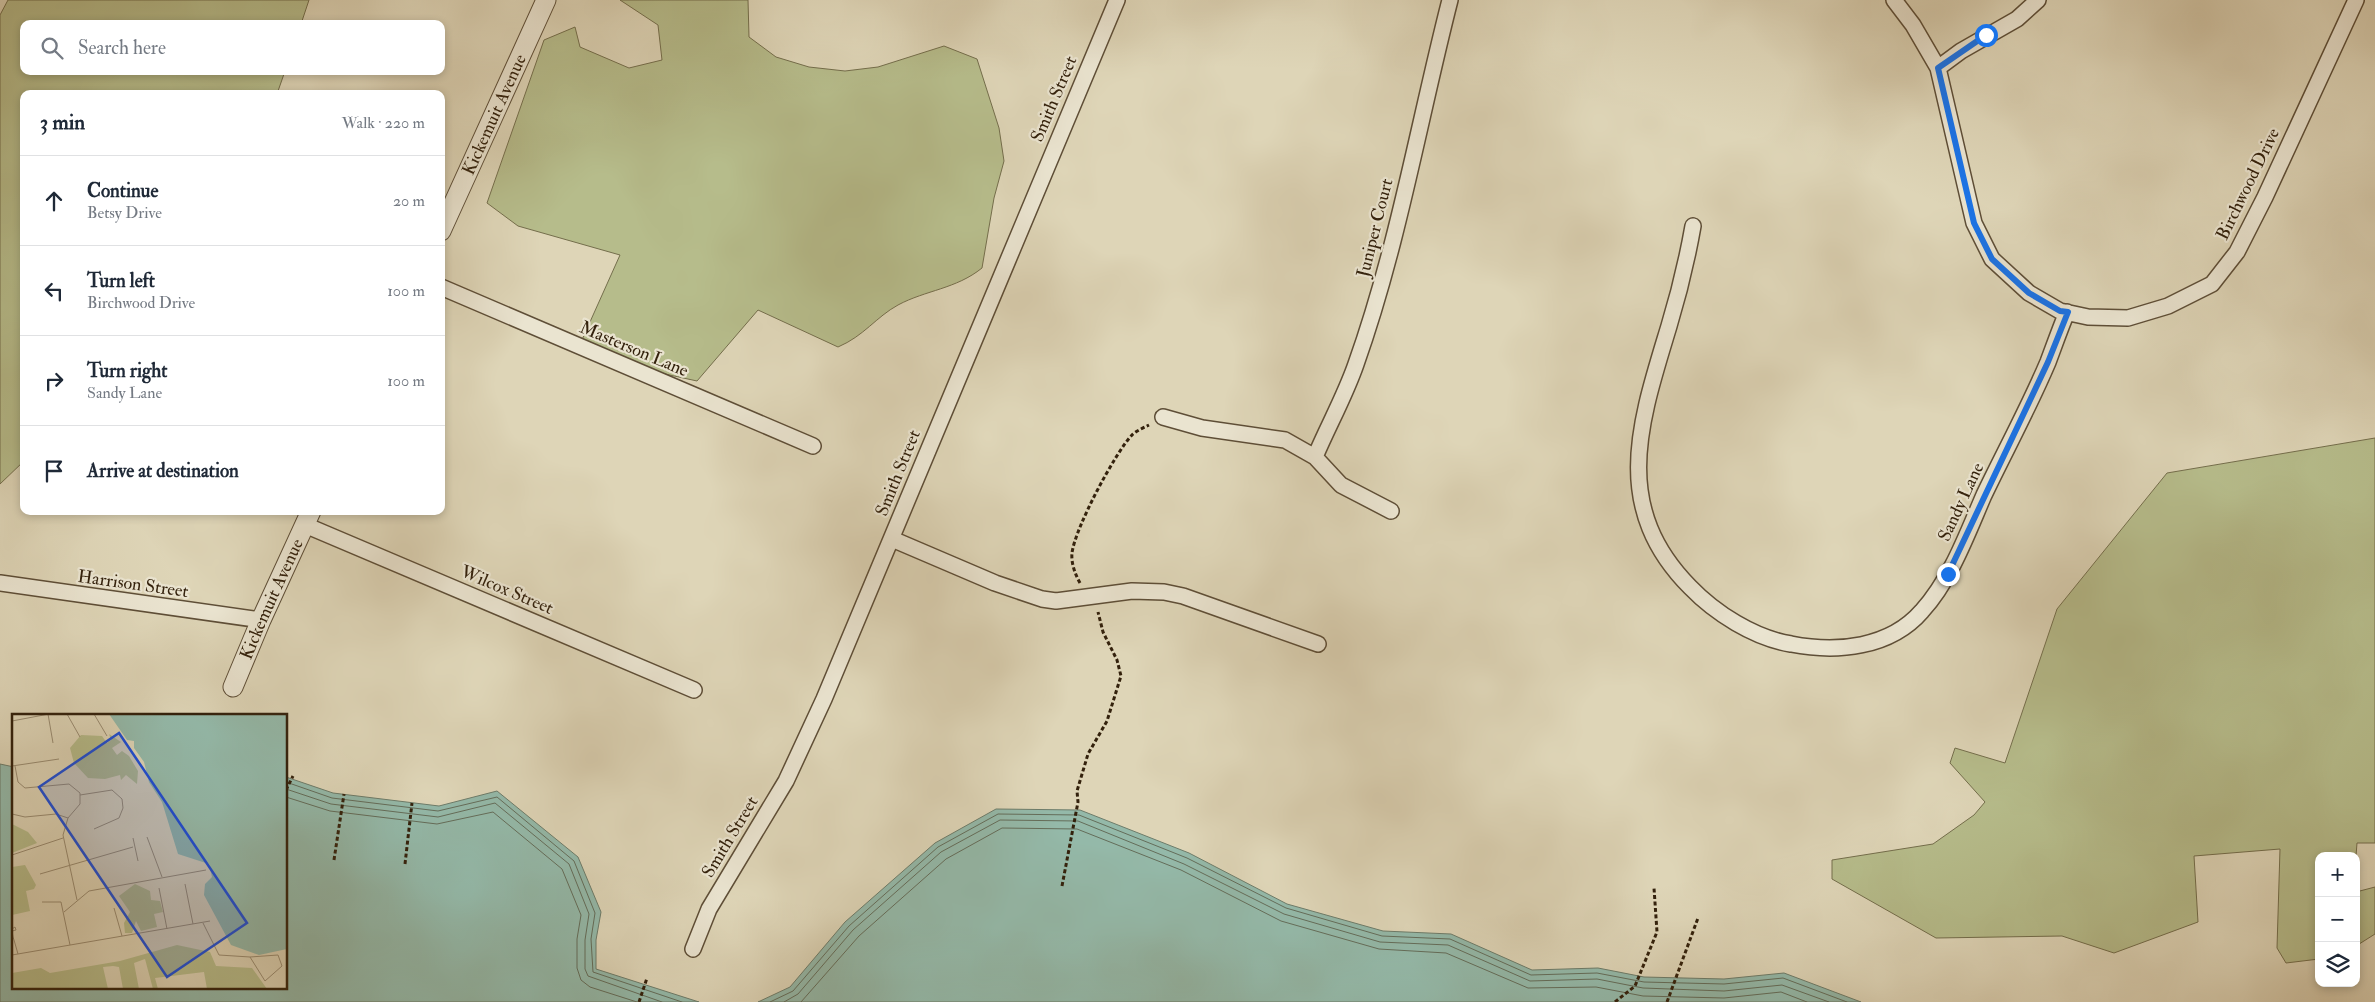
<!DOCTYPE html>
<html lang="en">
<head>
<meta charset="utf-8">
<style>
  body { margin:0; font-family:"IM FELL Double Pica",serif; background:#f2f2f3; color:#1f2937 }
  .controls { position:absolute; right:15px; bottom:15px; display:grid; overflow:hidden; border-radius:10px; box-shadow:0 2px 8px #0003 }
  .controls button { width:45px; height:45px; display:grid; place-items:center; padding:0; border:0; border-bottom:1px solid #e0e1e3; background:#fff; color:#1f2937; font:25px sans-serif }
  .stop { position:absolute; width:15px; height:15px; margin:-11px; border:4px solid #1a73e8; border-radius:50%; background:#fff }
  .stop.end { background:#1a73e8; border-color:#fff; box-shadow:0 1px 5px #0008 }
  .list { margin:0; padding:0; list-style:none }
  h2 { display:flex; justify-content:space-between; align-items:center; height:65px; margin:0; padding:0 20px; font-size:21px }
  h2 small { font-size:16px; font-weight:400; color:#747a83 }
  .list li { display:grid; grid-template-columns:32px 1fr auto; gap:15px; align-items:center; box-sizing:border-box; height:90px; padding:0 20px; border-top:1px solid #e0e1e3 }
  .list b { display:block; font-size:19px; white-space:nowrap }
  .list p { margin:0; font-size:16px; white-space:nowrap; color:#747a83 }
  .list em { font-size:16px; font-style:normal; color:#747a83 }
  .icon { flex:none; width:28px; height:28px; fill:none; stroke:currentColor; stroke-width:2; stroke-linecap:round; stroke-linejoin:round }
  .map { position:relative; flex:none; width:2375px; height:1002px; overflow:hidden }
  .search { position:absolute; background:#fff; box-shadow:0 2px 8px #0003; left:20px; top:20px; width:425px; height:55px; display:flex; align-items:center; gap:12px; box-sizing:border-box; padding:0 18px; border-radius:10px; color:#747a83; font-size:19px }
  .panel { position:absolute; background:#fff; box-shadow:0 2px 8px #0003; left:20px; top:90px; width:425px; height:425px; border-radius:10px }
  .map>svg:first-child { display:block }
  .green { fill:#b6bc8b; stroke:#746e4c }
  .water { fill:#94b9a9; stroke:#6d7c6a }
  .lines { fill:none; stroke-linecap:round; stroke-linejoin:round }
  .shore { stroke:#646d5a; stroke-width:1 }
  .minor-casing { stroke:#5e4e37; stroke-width:18 }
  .tertiary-casing { stroke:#5e4e37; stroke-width:21 }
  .path { stroke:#33210c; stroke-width:3; stroke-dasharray:4 2.5; stroke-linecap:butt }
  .minor { stroke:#eae4d0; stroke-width:15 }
  .tertiary { stroke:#eae4d0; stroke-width:19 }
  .route { stroke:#1a73e8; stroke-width:6 }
  .labels { text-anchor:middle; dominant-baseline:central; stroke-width:4.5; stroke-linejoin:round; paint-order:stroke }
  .street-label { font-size:18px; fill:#33210c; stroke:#eae4d0 }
  .inset-road { fill:none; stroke:#9a8d73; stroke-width:1 }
  .view { fill:#1d4ed8; fill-opacity:0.15; stroke:#1d4ed8; stroke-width:2.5 }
  .inset-edge { fill:none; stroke:#33210c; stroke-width:2.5 }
</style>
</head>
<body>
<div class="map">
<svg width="2375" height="1002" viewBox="0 0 2375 1002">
  <rect width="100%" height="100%" fill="#ded5b7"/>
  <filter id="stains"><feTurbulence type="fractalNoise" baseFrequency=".004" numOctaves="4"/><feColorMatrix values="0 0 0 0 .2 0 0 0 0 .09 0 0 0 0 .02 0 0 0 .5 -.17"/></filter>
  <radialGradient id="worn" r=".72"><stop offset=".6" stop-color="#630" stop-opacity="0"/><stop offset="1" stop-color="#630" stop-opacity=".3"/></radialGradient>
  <path class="green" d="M8,0H309L301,24H24V71H285L277,94H24V461L0,484V15Z
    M620,0H748L749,37L776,57L809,67L845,71L878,67L944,46L977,59L999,128L1004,161L994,198L982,268C956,289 926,290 898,305C876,317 864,336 838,347L758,310L697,381L656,372L581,342L620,255L518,226L487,203L544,40L575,27L580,47L629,68L662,60L658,25Z
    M2375,438V843H2357L2356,856H2319V959L2286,963L2277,948L2280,849L2194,856L2198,922L2114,953L2062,936L1936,938L1832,879V860L1933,844L1974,815L1985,802L1950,763L1955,748L2005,763L2057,609L2167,473Z
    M2375,887V934L2356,946V892Z"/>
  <path class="water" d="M0,764L14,767V988H286V777L333,793L439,806L497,791L578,857L601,912L596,940V969L699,1002H0Z
    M996,809L1080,810L1189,853L1287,904L1383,931L1451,934L1532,970L1598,968L1644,977L1724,979L1784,973L1861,1002H758L790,987L845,922L935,843Z"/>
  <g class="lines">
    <path class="shore" d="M286,782L332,798L438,811L497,797L574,861L595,913L591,939L593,972L682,1002
      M286,789L331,804L438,817L495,803L569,864L589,914L585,940V969L588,976L662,1002
      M286,797L330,811L437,824L493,812L562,869L581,915L577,939V968L581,980L590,987L637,1002
      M770,1002L793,991L849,926L938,847L998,814L1079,815L1187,858L1286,908L1382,936L1450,939L1531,975L1597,973L1644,982L1724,984L1783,978L1847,1002
      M784,1002L798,994L853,930L941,852L1000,820L1078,821L1184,864L1284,914L1380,942L1448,945L1530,981L1597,979L1643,988L1724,991L1782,985L1829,1002
      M801,1002L859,936L946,859L1002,828L1077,829L1181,870L1281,921L1379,949L1446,953L1528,988L1596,987L1643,996L1724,998L1781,992L1807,1002"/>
    <g class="minor-casing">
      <path id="minor" d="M1894,0L1913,25L1938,68L1974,223L1992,259L2029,293L2060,311L2088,317L2128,318L2168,306L2212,284L2237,252L2265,197L2356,0
        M1938,68L1961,51L2017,19L2038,0
        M1693,226C1687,260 1679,293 1669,326C1640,422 1610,506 1690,587C1715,613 1754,638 1791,644C1837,653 1890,648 1922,611C1951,579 1967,534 1984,495C2005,451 2029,407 2048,362C2054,346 2060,329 2067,312
        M441,287L813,446
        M1163,417L1202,428L1285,440L1315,457L1341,485L1391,511
        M1315,457C1328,426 1345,396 1356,364C1398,246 1419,121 1450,0
        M305,525L694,690
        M892,539L995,583L1042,599L1056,601L1132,591L1164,592L1183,596L1318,644
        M0,583L261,620
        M693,949L709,909L786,781L824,699L1117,0"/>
    </g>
    <g class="tertiary-casing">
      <g id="tertiary">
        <path id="s1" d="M441,231L546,0"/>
        <path id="s2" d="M233,687L261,620L311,511"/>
      </g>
    </g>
    <path class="path" d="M1080,583C1075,574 1071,563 1072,553C1075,528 1115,453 1132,435C1136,431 1143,428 1149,425
      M286,790L293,776
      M334,860L344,794
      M405,864L412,803
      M1062,886L1078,802L1077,791L1088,754L1107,721L1121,676L1117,660L1103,632L1098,612
      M639,1002L647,978
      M1615,1002L1635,986L1657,932L1654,888
      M1667,1002L1698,918"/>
    <use href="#minor" class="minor"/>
    <use href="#tertiary" class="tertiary"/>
  </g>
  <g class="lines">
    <path class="route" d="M1948,574L2048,362L2068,312L2060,311L2029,293L1992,259L1974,223L1938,68L1986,35"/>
  </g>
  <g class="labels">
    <g class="street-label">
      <text transform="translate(1054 99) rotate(-67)">Smith Street</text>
      <text stroke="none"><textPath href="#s1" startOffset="128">Kickemuit Avenue</textPath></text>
      <text transform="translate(2248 184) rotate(-64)">Birchwood Drive</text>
      <text transform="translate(1375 228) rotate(-76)">Juniper Court</text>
      <text transform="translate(634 349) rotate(23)">Masterson Lane</text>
      <text transform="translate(898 473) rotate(-68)">Smith Street</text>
      <text transform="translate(1961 502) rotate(-65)">Sandy Lane</text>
      <text transform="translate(133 584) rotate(8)">Harrison Street</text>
      <text transform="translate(507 590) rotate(23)">Wilcox Street</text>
      <text stroke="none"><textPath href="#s2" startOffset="96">Kickemuit Avenue</textPath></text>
      <text transform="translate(730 837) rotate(-59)">Smith Street</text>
    </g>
  </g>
  <g transform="translate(12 714)">
    <rect width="275" height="275" fill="#ded5b7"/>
    <path d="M97,20L109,28L100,34L105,41L110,37L117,42L126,57L125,70L114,61L109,66L108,61L93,65L76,64L62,49L58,34L69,21L90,22L95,29L99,26ZM0,110L16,118L25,129L0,139ZM13,151L24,171L22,175L14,177L18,197L0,201V153ZM123,170L138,177L139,186L148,187L151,198L142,200L145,213L129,217L124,207L120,219H113L112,209L118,198L107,182ZM165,231L198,238L204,252L240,254L255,275H195L192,258L143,264L146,275H141L133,245L122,249L127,275H111L107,253L101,252L91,253L96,275H0V259L29,254L38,259L108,247Z" fill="#b6bc8b"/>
    <path d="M97,0H275V235L247,241L219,231L192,181L193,170L200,163L197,150L166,140L150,88L137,68L132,48L122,34V27L115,26Z" fill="#94b9a9"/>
    <path class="inset-road" d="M36,0L41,29M55,0L68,23M82,0L95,22M0,7L37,0M0,52L47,45M3,52L6,68L13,74L57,70L68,79V90L56,104L51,121L65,186M68,81L100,76L110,85L111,94L107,104L82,115M0,100L13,103L44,100L56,104M135,123L150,163M121,124L126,147M0,141L51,124M28,160L121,133M173,170L181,210M147,174L155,215M30,188H49L58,231M102,194L110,222M52,198L77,177L194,156M191,209L207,241L238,243L253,267L270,252L266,241L238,243M0,217L4,216L3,213L0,215V217L1,223L2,226L6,240M0,241L198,207"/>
    <path class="view" d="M107,19L235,209L155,263L27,73Z"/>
    <rect width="275" height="275" class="inset-edge"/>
  </g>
  <rect width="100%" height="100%" filter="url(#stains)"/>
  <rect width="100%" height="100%" fill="url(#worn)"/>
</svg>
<div class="controls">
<button>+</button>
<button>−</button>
<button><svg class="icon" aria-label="layers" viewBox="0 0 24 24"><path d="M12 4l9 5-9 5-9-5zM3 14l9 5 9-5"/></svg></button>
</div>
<div class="stop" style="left:1986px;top:35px"></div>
<div class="stop end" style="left:1948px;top:574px"></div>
<div class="search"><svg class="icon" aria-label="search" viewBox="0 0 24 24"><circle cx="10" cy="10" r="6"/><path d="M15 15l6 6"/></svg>Search here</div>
<section class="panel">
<h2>3 min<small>Walk · 220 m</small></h2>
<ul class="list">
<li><svg class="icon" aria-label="ahead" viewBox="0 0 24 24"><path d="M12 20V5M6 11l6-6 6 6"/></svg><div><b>Continue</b><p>Betsy Drive</p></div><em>20 m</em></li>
<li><svg class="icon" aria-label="left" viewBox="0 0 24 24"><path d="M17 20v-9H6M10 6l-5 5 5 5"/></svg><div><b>Turn left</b><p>Birchwood Drive</p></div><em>100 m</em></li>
<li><svg class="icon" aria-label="right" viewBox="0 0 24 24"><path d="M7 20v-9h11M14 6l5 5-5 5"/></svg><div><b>Turn right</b><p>Sandy Lane</p></div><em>100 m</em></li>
<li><svg class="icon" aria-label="arrive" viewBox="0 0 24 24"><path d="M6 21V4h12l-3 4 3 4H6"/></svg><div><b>Arrive at destination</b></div></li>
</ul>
</section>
</div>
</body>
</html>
